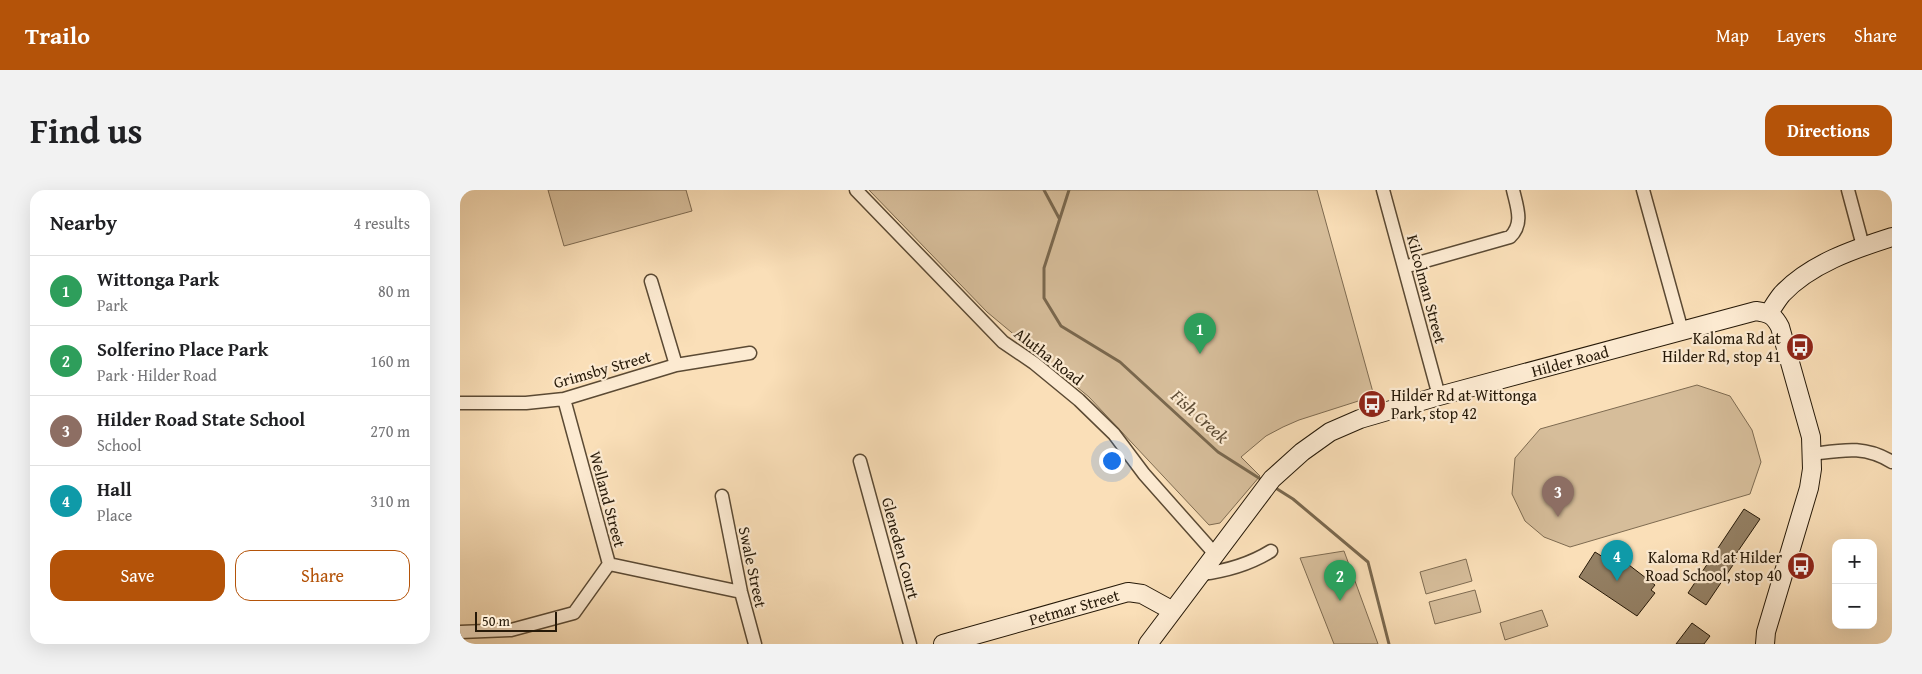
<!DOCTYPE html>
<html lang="en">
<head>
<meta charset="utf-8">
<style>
  body { margin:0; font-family:"Gentium Book Plus",serif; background:#f2f2f2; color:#202124 }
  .controls { position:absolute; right:15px; bottom:15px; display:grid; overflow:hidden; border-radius:10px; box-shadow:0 5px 20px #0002 }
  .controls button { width:45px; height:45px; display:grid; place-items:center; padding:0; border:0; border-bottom:1px solid #e0e0e0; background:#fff; color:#202124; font:25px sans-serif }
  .scale { position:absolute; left:15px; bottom:12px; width:82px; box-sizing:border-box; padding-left:5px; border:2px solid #261908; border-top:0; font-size:14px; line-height:18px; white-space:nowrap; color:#261908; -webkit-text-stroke:4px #fcead1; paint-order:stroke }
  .you { position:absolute; left:651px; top:270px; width:18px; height:18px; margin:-12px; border:4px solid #fff; border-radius:50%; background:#1a73e8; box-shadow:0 0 0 8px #1a73e833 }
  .badge { display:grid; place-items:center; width:32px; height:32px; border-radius:50%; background:#b45309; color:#fff; font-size:16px; font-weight:700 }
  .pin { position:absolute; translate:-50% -41px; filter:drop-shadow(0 1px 2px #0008) }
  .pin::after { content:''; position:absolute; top:26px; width:18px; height:15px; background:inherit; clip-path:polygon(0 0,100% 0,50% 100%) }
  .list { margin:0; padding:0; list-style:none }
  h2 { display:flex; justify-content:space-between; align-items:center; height:65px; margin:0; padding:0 20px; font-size:21px }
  h2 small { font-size:16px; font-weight:400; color:#757577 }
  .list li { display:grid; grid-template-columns:32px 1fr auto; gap:15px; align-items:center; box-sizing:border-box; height:70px; padding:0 20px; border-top:1px solid #e0e0e0 }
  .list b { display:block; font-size:19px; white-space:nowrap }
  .list p { margin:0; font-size:16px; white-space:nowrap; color:#757577 }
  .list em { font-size:16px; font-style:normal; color:#757577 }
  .actions { display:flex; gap:10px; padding:15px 20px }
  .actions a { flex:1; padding:11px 0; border:1px solid #b45309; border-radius:15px; text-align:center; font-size:18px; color:#b45309 }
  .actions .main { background:#b45309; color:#fff }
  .map { position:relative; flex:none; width:1432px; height:454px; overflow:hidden; border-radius:15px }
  header { display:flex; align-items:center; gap:30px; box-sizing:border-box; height:70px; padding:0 25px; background:#b45309; color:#fff }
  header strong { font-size:24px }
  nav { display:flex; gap:28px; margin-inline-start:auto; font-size:18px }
  .intro { display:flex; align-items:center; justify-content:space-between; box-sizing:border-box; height:120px; padding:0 30px }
  h1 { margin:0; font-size:35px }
  .button { padding:12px 22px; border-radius:15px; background:#b45309; color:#fff; font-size:18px; font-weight:700 }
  main { display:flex; gap:30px; padding:0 30px }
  aside { flex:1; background:#fff; border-radius:15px; box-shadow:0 5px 20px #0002 }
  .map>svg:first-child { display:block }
  .green { fill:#d6bd9a; stroke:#7e6b51 }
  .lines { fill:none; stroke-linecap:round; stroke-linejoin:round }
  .stream { stroke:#7a684e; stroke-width:3 }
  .building { fill:#948064; stroke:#261908 }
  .street-casing { stroke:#5b4a34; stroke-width:15 }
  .secondary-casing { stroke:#261908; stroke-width:20 }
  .street { stroke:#fcead1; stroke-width:12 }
  .secondary { stroke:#fcead1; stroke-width:18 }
  .labels { text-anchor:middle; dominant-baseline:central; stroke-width:4.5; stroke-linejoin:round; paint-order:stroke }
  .street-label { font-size:16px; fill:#261908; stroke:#fcead1 }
  .poi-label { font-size:16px; fill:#261908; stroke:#fcead1; text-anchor:end }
  .water-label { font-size:18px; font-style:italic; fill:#5e4d36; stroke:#fcead1 }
</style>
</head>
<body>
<header>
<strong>Trailo</strong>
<nav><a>Map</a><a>Layers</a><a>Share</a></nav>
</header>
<div class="intro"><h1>Find us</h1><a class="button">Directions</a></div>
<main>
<aside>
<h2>Nearby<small>4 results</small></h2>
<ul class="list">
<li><span class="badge" style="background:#2e9e5b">1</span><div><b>Wittonga Park</b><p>Park</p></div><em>80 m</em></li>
<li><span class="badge" style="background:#2e9e5b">2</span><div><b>Solferino Place Park</b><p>Park · Hilder Road</p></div><em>160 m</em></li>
<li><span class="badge" style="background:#8d6e63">3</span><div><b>Hilder Road State School</b><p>School</p></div><em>270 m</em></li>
<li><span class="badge" style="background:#0f9aa8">4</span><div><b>Hall</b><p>Place</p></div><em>310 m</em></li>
</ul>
<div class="actions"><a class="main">Save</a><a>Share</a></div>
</aside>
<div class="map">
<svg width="1432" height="454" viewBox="0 0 1432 454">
  <rect width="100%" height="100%" fill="#fadfb8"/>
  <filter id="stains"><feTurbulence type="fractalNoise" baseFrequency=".004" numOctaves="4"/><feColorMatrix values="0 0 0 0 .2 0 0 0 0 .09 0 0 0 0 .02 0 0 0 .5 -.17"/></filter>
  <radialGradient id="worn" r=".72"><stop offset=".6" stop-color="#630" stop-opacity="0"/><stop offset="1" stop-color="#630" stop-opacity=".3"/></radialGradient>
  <path class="green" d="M88,0H226L232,21L104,56Z
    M409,0H857L914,206L839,230L823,237L806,246L781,267L800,286L760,333L749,335L629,207L527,122Z
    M1237,195L1270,206L1292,240L1301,272L1290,304L1110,357L1084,347L1065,331L1052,304L1055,268L1080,239Z
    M884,361L918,454H874L840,368Z
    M1006,369L1012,391L966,404L960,382Z
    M1015,400L1021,422L975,434L969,412Z
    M1082,420L1088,436L1045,450L1040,433Z"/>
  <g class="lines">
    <path class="stream" d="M584,0L599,28
      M609,0L584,78V108L601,136L660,172L758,262L802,290
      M814,297L833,309L908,372L929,454"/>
  </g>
  <path class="building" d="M1284,319L1300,329L1274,367L1277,369L1246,415L1228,403Z
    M1135,362L1151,372L1156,365L1195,395L1191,400L1195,403L1177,426L1119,387Z
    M1232,433L1250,446L1244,454H1216Z"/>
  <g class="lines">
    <g class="street-casing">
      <path id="street" d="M396,0L543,152L574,173L619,210L654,244L684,284L755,364
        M923,0L979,206
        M1183,0L1222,141
        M1388,0L1403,56
        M944,77L1050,47C1064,34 1057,17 1053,0
        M191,91L216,175
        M104,209L149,374L281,402
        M0,213H66L104,209L216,175L290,163
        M1353,264C1383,260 1404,255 1432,272
        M400,271L450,454
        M262,306L281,402L295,454
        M741,384C766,381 790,374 811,361
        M0,442L51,440L114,423L149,374"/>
    </g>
    <g class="secondary-casing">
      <path id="secondary" d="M1309,123C1313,117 1317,110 1322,104C1350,74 1394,59 1432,47
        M483,454L668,402L682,404L713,421
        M688,454L812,289L842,262L870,242L900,229L979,206L1296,121C1309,123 1314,125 1320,137L1351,247L1352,279L1349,298L1306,442L1305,454"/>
    </g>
    <use href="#street" class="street"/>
    <use href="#secondary" class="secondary"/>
  </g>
  <defs>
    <g id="bus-disc" transform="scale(1.4375)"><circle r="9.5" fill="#8f2418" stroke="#fcead1"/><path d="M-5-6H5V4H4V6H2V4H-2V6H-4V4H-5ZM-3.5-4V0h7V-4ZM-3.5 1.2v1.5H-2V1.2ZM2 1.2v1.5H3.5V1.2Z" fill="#fff"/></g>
  </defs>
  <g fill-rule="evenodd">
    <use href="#bus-disc" x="1340" y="157"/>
    <use href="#bus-disc" x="912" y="214"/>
    <use href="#bus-disc" x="1341" y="376"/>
  </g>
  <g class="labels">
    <g class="street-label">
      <text transform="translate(967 99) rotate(75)">Kilcolman Street</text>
      <text transform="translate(589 166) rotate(38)">Alutha Road</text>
      <text transform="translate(1110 171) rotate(-15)">Hilder Road</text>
      <text transform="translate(142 179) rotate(-16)">Grimsby Street</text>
      <text transform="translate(148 309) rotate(75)">Welland Street</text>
      <text transform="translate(441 358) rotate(75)">Gleneden Court</text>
      <text transform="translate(293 377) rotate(78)">Swale Street</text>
      <text transform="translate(614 417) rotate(-16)">Petmar Street</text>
    </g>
    <g class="poi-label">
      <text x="1321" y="148">Kaloma Rd at<tspan x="1321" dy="18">Hilder Rd, stop 41</tspan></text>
      <text x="931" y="205" text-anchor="start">Hilder Rd at Wittonga<tspan x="931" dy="18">Park, stop 42</tspan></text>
      <text x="1322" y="367">Kaloma Rd at Hilder<tspan x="1322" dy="18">Road School, stop 40</tspan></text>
    </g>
    <g class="water-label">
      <text transform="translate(740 226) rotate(42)">Fish Creek</text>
    </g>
  </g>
  <rect width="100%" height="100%" filter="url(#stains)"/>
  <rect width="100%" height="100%" fill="url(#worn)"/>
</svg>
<div class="controls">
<button>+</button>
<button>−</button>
</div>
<div class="scale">50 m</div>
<div class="you"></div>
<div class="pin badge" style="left:740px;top:164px;background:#2e9e5b">1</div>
<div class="pin badge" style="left:880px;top:411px;background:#2e9e5b">2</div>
<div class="pin badge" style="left:1098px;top:327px;background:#8d6e63">3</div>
<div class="pin badge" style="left:1157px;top:391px;background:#0f9aa8">4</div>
</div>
</main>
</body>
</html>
